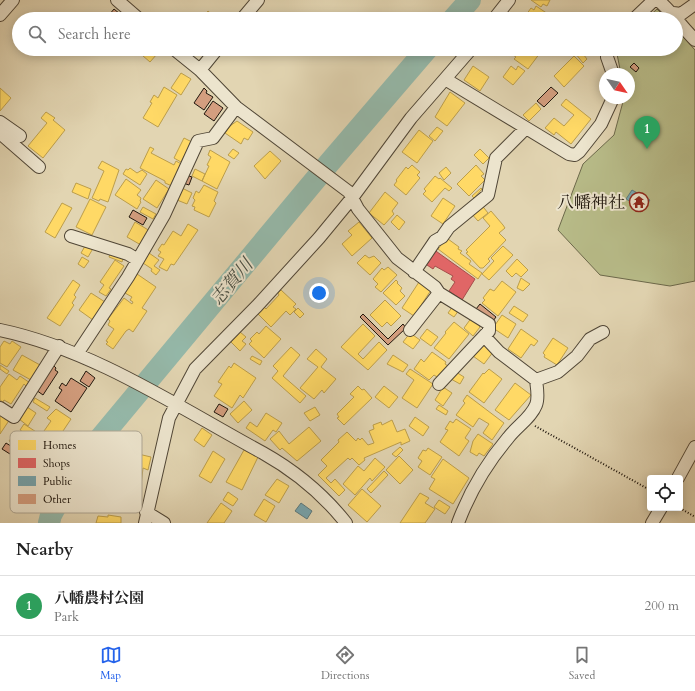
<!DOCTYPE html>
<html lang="en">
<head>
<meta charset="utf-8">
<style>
  body { margin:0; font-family:Cardo,"Noto Serif JP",serif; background:#f6f6f6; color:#222 }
  .controls { position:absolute; right:12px; bottom:12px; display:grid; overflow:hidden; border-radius:4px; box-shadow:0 2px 10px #0003 }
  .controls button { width:36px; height:36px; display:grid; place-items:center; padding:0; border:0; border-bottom:1px solid #e0e0e0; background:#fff; color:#222; font:20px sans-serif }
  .compass { position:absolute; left:599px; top:68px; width:36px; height:36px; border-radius:50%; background:#fff; box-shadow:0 2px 10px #0003; rotate:124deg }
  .you { position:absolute; left:319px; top:293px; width:14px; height:14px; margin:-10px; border:3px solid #fff; border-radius:50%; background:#1a73e8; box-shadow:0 0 0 6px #1a73e833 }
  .badge { display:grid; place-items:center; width:26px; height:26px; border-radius:50%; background:#2563eb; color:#fff; font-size:13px; font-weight:700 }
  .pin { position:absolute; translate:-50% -33px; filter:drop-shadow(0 1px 2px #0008) }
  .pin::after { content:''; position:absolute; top:21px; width:14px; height:12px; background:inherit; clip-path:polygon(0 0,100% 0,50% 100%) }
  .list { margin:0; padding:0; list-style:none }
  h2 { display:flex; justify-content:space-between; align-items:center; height:52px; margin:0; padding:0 16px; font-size:17px }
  h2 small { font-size:13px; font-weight:400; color:#767676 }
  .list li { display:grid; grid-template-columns:26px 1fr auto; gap:12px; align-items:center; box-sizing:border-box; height:60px; padding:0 16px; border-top:1px solid #e0e0e0 }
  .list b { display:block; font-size:15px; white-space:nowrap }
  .list p { margin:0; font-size:13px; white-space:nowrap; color:#767676 }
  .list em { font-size:13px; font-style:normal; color:#767676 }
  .icon { flex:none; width:22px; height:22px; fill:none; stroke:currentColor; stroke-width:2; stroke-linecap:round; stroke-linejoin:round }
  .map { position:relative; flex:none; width:695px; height:523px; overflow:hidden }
  .search { position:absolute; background:#fff; box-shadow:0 2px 10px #0003; left:12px; right:12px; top:12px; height:44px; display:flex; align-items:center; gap:10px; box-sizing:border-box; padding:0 14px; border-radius:22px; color:#767676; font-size:15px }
  .sheet { height:112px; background:#fff }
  nav { display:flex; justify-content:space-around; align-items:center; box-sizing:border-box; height:56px; border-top:1px solid #e0e0e0; background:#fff; font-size:11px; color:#767676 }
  nav a { display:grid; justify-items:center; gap:2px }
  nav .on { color:#2563eb }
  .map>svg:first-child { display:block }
  .park { fill:#b8bc89; stroke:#6c694b }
  .homes { fill:#ffd966; stroke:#bc9e4b }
  .shops { fill:#e06666; stroke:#a64e4b }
  .public { fill:#76a5af; stroke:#5c7a7e }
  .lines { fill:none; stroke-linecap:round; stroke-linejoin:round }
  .river { stroke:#95b9aa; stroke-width:22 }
  .building { fill:#d49e7f; stroke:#1f160d }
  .minor-casing { stroke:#504636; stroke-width:14 }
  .path { stroke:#1f160d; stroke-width:2; stroke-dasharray:1 2; stroke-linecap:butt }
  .minor { stroke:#ece4cd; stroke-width:12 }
  .labels { text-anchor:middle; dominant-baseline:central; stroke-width:4; stroke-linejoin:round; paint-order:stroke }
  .poi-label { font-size:17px; fill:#1f160d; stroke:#ece4cd; text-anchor:end }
  .water-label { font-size:18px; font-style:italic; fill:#484f44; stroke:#ece4cd }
  .key { fill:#ece4cd; stroke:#aea693; stroke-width:1 }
  .key-label { font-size:11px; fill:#1f160d }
</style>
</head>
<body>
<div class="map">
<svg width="695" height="523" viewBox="0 0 695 523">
  <rect width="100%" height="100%" fill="#e2d5b2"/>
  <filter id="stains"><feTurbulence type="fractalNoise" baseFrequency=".005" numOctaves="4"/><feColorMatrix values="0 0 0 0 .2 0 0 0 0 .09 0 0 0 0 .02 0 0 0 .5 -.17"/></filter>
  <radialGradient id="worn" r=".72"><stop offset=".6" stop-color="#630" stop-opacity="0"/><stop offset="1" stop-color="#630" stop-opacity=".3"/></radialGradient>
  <path class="park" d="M657,9L667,19H646Z
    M676,29L695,50V281L670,286L600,275L558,230L583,164L614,135L624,98H629V74H621L616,49H676Z"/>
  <path class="homes" d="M531,0H550L547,6L543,4L541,7Z
    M536,6L551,16L549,19H527L529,16L526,15L531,8L534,10Z
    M208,11L217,19H201Z
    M135,49H152L157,54L150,62Z
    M190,49H208L204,53L200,49L196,54Z
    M517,49H543L528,69L514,59L516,57L513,55Z
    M572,49H579L587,59L583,63Z
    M574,56L584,66L564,87L554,76Z
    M473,66L489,77L480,91L464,80Z
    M511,66L516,70L518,66L525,71L513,85L503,77Z
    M181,73L191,79L181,95L171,88Z
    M164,87L177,95L158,127L143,118L152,103L150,102L154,95L158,98Z
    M0,88L11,98L0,111Z
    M450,92L465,103L447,126L435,117Z
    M566,99L591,119L571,144L556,132L554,135L545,128L554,118L564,126L574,115L561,105Z
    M536,103L541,109L529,121L523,115Z
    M46,112L55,118L53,120L65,130L43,158L28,146L47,123L41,118Z
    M237,121L253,132L248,140L244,138L241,144L225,133L230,126Z
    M437,127L443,131L435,141L429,136Z
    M419,130L433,141L417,163L402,152Z
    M184,138L192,142L181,162L174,158Z
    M150,147L154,149L151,153L174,165L176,161L183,165L172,186L165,183V181L140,168Z
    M233,149L239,153L234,159L228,155Z
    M480,149L489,158L483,164L474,155Z
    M210,150L230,162L217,189L202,181L209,166L207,165L211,157L208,155Z
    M270,151L281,161L265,179L254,166Z
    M102,161L119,170L108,202L100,199L99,201L92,198L104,171L98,168Z
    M412,165L420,172L417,175L420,178L406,195L394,185L397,181L396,180L406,167L408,169Z
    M476,165L484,174L481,176L485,180L469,196L457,184Z
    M446,167L451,173L444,180L439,173Z
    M130,168L137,173L142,170L147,174L140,185L123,174L126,169L128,170Z
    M195,169L205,174L202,181L192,176Z
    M435,176L439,179L440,178L452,188L449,191L445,188L432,202L423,194L426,191L424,189Z
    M126,179L141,190L137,195L141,198L140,201L141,202L137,209L115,195Z
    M156,180L169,189L157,208L143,199Z
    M76,183L91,189L88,199L72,192Z
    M204,185L218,192L214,201L216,203L209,217L194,210L195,207L192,206L195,200L193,198L196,191L199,193Z
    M182,188L192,193L187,204L177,200Z
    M481,188L482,189L474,198L472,196Z
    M385,192L398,203L392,211L394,214L384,225L369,213Z
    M443,198L455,206L443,224L431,216Z
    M90,199L106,207L92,235L76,227Z
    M62,203L72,208L55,238L45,232Z
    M480,203L488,213L478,221L470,212Z
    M143,207L156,214L153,219L140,212Z
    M491,211L503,225L505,228L499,233L506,240L488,259L490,261L483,268H480L466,253L468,252L466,250L490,226L483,218Z
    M397,215L405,222L399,230L391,222Z
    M135,222L150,231L141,245L127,237Z
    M359,222L372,238L352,256L342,244L352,235L348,231Z
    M188,224L198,230L174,265L171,264L167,271L159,267L164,259L158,256L161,252L158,250L162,244L164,245L173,231L181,236Z
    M448,239L459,247L458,249L462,251L460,253L471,261L469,264L482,273L478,279L438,249L441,245L439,243Z
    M88,241L95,245L88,257L81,253Z
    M503,246L513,255L489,280L482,274L494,261L491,258Z
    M111,251L123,258L122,262L109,257Z
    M149,253L159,260L154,266L160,270L156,275L151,271L152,269L143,263Z
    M365,255L369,258L374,256L381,263L370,275L357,263Z
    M82,257L89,261L84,268L78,264Z
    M517,259L528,270L521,277L516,273L512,277L506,271Z
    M115,260L124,266L109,288L111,289L106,296L99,292L104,285L100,282Z
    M388,267L397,275L381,292L375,287L378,284L373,279L382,268L384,270Z
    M137,274L156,287L142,308L147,311L133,332L129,329L126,331L113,349L106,344L108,342L106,341L114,329L108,325L110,321L108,319L124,298L132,304L133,302L130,300L132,297L125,293Z
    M521,278L530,284L523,291L517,288Z
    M73,280L80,285L74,295L76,297L72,303L74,305L60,326L47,318Z
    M396,280L398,282L397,283L402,288L400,291L405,296L396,305L383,293Z
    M502,281L516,292L498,316L482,303L485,300L483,298L490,289L494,291Z
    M419,282L431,290L414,316L402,308Z
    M281,290L296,304L293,307L296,309L290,315L286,311L271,327L257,313L263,306L266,309L279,295L278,293Z
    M91,293L105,302L93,320L79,310Z
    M385,300L401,316L391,326L387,322L382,327L370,315Z
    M453,306L459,310L454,317L448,313Z
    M514,306L528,315L523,322L509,313Z
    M298,308L304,314L300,318L294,312Z
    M502,315L516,324L508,338L493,328Z
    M472,317L480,324L479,326L480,327L473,336L464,328Z
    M454,322L469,334L449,359L434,348L446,333L445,332Z
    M363,324L375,336L358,354L363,359L379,342L387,350L368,370L341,347Z
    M266,326L281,339L264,358L249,344L252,341L250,339L257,332L259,334Z
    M427,329L438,337L431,346L420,338Z
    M521,329L538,341L534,346L531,344L521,358L508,349Z
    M240,332L246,337L242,341L246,344L240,351L231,342Z
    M410,333L420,340L413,349L403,342Z
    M553,338L568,348L557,365L544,357L545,355L543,353Z
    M4,341L10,344L12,341L21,347L7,367L0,363V347Z
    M482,344L493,352L484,364L473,356Z
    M291,347L300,355L283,376L306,396L300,403L272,378L278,371L273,366Z
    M316,349L327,359L321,367L336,379L324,393L322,390L314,399L300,388L318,367L307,359Z
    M432,352L446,362L445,364L448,366L437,377L434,375L429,380L414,369L421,359L424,362Z
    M22,355L40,365L31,380L13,370Z
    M393,355L408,365L403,372L387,364Z
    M252,356L262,361L260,365L250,359Z
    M234,363L256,378L243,398L240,395L232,408L214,396L222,384L218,382L229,366L231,368Z
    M0,365L9,371L7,374L0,369Z
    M410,369L433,384L417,408L402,398L414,380L406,374Z
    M489,369L502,379L484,403L469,392L483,373L484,374Z
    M456,372L464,377L460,384L451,379Z
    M9,374L17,380L20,376L30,383L27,387L24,384L11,404L4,400L3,402L0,400V387Z
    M515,383L531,395L509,420L495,410Z
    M358,386L362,390L364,389L372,398L344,425L337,418L339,417L337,414L354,397L350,394Z
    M384,386L398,397L389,408L375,397Z
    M443,387L452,393L443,406L435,400Z
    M467,395L504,423L492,440L483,433L489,424L479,418L473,427L456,415L465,403L463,401Z
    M35,398L50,407L47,411L33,402Z
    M244,401L252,410L238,423L230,414Z
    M439,405L448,411L446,415L436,409Z
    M27,407L36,413L28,426L19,419Z
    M315,407L320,415L310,421L304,413Z
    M56,409L71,419L57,440L44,431L51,421L47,418Z
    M0,413L10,419L0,434Z
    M266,413L282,423L276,432L273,430L265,441L246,428L250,422L257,427Z
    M415,417L429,427L423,436L409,426Z
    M456,419L471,429L465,438L469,441L459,456L440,442L448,430L445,429L450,421L453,423Z
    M392,420L397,432L405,429L410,441L401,445V442L364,458L365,460L359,465L352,458L350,460L348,458L326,478L331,483L335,479L345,490L339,496L318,475L327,466L321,460L339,442L338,440L347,432L356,441L358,438L360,440L362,438L368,445L374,443L369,431L374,429L373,425L381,422L382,425Z
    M24,424L50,441L48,443L51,445L46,451L48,452L39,462L24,452L27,449L22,446L29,436L20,430Z
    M309,427L321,441L297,461L282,448L280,450L270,439L279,431L289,444Z
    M202,428L212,435L204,447L194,440Z
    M478,434L493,444L484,456L479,453L477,456L470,452L473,441Z
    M12,437L20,442L17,447L9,441Z
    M400,447L403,450L396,457L392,454Z
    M428,448L442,457L430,475L418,467L422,461L418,458L423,450L426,451Z
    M244,450L258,457L242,490L226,482Z
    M213,451L225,459L211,483L199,476Z
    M134,453L151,457L148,470L143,468L141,486L123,481L127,466L130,459L132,460Z
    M399,456L413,470L400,484L386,470Z
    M375,458L385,467L372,481L370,478L355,495L343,484L358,466L364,471Z
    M443,459L469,478L453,504L429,489L435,479L431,477Z
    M384,471L388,475L371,493L367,489Z
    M277,479L289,486L279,503L265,495Z
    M362,489L381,506L367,522L348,505Z
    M228,492L238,499L233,506L223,500Z
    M420,493L429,498L425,503L435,509L425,523H400Z
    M264,499L275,506L266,522L254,515Z
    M439,500L450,507L445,514L434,507Z
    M221,503L232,511L224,523H207Z
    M108,515L121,517V523H96L98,516L108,517Z"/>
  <path class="shops" d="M433,249L475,279L462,300L449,291L455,282L451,279L453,276L435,266L433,269L424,263Z"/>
  <path class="public" d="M632,190L650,200L641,212L631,206L633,203L626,199Z
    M301,503L312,511L307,519L295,511Z"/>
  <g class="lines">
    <path class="river" d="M453,19L470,0
      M49,523L51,515L77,466L330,162L427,49"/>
  </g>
  <path class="building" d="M114,9L126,19H114L109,15Z
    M634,63L639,68L636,72L630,67Z
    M551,87L558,93L544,107L537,101Z
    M204,88L207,91L206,93L213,97L204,110L194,103Z
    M213,101L223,108L214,121L204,114Z
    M186,175L192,177L189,185L183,183Z
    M133,210L147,218L143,225L129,217Z
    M480,304L496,317L493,321L476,309Z
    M363,314L388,339L403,324L406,328L388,345L360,317Z
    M53,365L56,368L55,370L58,372L43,395L36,390Z
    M86,371L95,378L89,387L80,381Z
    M71,378L87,388L71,412L55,401L62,390L59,388L62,383L66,386Z
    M219,404L228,409L223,417L214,412Z
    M6,443L14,448L10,454L2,449Z"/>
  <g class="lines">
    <g class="minor-casing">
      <path id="minor" d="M117,0L139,19
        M658,0C672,12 682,27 695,40
        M673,13L681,14L695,4
        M0,15L13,0
        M242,19L258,0
        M494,19L509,0
        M634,19L654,0
        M174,49L200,70L236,107L349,192L358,209L397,258L435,287L439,293L489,324V331L484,336L499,352L536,380C537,388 539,398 536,405C531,418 516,427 508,438C486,464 470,491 458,523
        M607,49V57L613,74
        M200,70L217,49
        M445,79L569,154L575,155L579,152L601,124L613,98
        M0,122L20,136
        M0,133L39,167
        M71,236L128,254L138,260
        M414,272L435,241L442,237L449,227L488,195L496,158L525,129
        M0,330C92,349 180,408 263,453C295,471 323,494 346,523
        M410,330L439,293
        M77,354L128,277L164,215L198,141L213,138L236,107
        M536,380L558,372L577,356L590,339L603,332
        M439,384L484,336
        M0,408L14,417L59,346
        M678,478L695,447
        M146,512L164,523
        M145,523L169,418L195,369L257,306L319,238L352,198L411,118L471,49
        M652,523L661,508"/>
    </g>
    <path class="path" d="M535,426L650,490
      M680,508L695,517"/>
    <use href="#minor" class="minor"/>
  </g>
  <defs>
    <g id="temple-ring" transform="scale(1)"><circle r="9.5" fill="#ece4cd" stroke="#8f2418" stroke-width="1.5"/><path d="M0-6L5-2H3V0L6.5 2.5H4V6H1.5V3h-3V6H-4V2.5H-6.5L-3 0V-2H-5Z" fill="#8f2418"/></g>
  </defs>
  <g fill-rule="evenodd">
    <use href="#temple-ring" x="639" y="202"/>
  </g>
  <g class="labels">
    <g class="poi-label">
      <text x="625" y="202">八幡神社</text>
    </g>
    <g class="water-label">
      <text transform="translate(232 282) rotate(-50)">志賀川</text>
    </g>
  </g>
  <rect x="10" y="431" width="132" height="82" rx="6" class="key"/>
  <rect x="18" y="440" width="18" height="10" fill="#ffd966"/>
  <rect x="18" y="458" width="18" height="10" fill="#e06666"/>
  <rect x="18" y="476" width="18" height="10" fill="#76a5af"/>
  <rect x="18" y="494" width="18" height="10" fill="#d49e7f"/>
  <g class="key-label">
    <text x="43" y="449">Homes</text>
    <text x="43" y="467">Shops</text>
    <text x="43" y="485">Public</text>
    <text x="43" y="503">Other</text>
  </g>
  <rect width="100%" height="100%" filter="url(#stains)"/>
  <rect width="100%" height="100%" fill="url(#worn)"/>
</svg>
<div class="controls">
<button><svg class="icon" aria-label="locate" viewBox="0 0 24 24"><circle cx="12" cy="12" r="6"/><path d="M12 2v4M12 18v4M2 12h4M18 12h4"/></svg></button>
</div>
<svg class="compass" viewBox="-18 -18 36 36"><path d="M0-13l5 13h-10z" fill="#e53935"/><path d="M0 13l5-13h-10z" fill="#767676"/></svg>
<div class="you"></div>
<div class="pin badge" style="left:647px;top:149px;background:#2e9e5b">1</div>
<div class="search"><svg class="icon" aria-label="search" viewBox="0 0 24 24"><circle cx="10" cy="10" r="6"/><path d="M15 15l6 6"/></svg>Search here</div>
</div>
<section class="sheet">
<h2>Nearby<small></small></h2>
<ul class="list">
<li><span class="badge" style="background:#2e9e5b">1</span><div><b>八幡農村公園</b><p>Park</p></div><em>200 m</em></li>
</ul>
</section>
<nav>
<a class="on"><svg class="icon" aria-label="map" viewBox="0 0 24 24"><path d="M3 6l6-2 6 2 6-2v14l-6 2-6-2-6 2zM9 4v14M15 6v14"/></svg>Map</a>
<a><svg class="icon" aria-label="directions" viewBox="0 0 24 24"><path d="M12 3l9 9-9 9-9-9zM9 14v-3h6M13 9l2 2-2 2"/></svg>Directions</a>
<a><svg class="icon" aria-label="saved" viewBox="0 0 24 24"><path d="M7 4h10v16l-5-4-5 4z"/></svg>Saved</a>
</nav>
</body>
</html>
